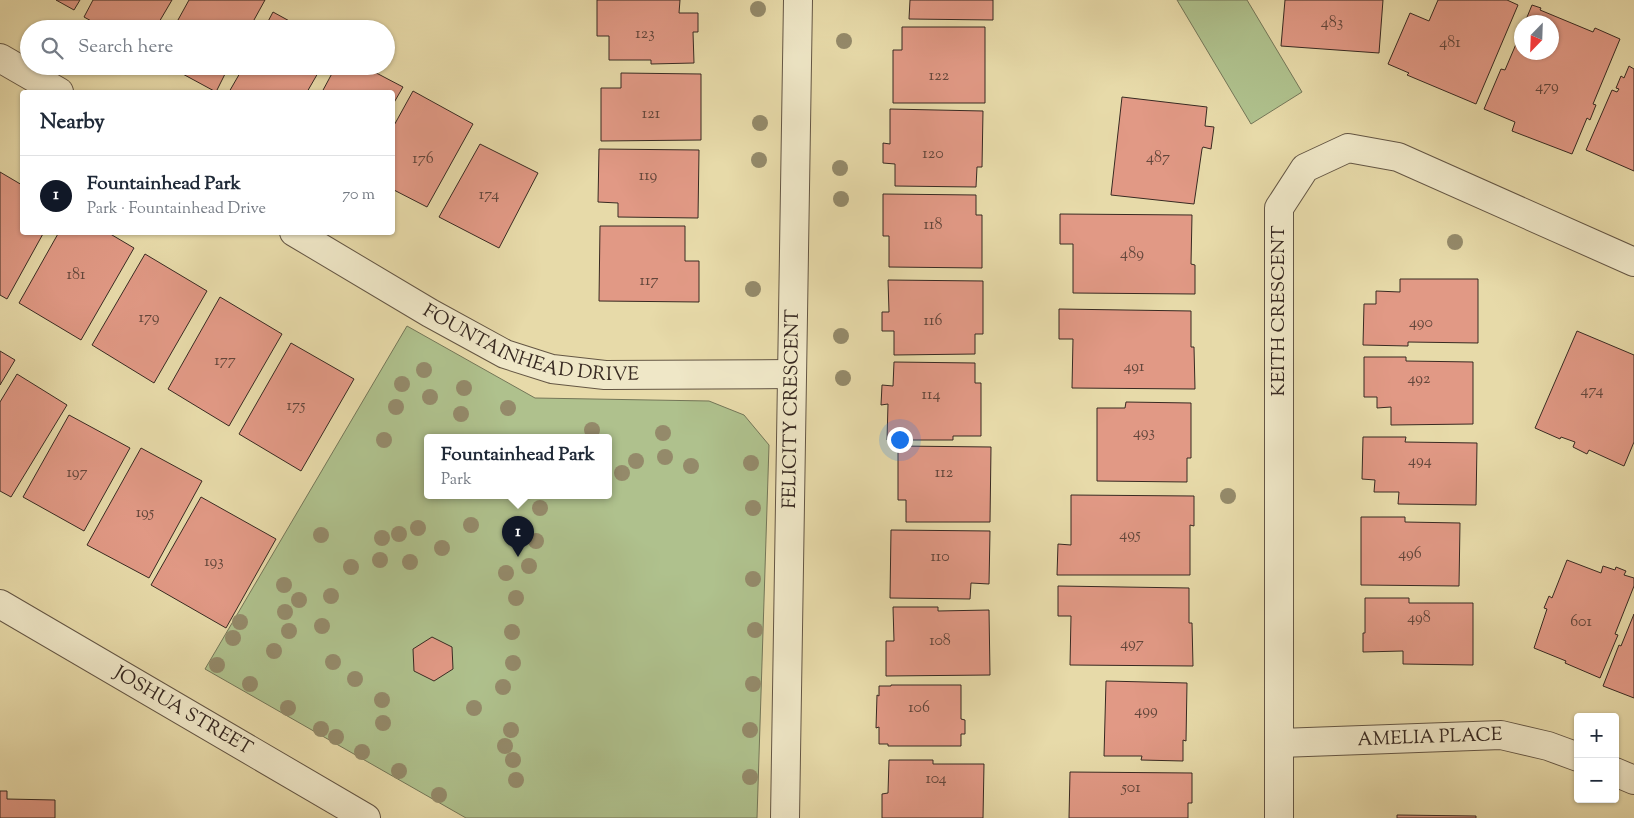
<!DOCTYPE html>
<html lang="en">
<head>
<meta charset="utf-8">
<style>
  body { margin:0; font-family:"Sorts Mill Goudy",serif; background:#f2f2f3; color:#1f2937 }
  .controls { position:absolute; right:15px; bottom:15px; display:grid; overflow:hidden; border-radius:5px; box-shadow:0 1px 4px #0004 }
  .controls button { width:45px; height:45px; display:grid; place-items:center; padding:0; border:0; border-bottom:1px solid #e0e1e3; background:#fff; color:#1f2937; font:25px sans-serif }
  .compass { position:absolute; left:1514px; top:15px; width:45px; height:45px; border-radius:50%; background:#fff; box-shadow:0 1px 4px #0004; rotate:203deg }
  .you { position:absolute; left:899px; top:439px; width:18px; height:18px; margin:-12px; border:4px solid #fff; border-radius:50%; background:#1a73e8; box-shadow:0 0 0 8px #1a73e833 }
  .badge { display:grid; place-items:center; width:32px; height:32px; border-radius:50%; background:#111827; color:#fff; font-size:16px; font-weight:700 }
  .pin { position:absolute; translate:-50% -41px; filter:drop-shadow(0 1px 2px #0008) }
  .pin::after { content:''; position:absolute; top:26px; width:18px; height:15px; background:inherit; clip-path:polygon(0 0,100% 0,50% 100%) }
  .popup { position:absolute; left:424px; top:434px; width:188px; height:65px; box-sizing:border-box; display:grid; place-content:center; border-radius:5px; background:#fff; filter:drop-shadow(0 1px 4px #0005); font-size:16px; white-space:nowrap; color:#747a83 }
  .popup b { font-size:19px; color:#1f2937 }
  .popup::after { content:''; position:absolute; left:50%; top:100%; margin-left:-10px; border:10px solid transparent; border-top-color:#fff }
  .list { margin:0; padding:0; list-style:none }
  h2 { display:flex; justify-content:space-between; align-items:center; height:65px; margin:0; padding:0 20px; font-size:21px }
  h2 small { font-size:16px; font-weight:400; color:#747a83 }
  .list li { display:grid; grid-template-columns:32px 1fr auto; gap:15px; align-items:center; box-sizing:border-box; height:80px; padding:0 20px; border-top:1px solid #e0e1e3 }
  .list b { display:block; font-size:19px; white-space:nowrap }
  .list p { margin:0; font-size:16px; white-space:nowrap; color:#747a83 }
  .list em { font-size:16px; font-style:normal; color:#747a83 }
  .icon { flex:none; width:28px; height:28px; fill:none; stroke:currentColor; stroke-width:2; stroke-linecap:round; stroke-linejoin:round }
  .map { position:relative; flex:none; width:1634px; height:818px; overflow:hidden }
  .search { position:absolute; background:#fff; box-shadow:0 1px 4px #0004; left:20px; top:20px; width:375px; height:55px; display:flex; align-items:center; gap:12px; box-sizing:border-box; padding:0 18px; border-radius:28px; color:#747a83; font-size:19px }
  .panel { position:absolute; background:#fff; box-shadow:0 1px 4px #0004; left:20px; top:90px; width:375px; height:145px; border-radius:5px }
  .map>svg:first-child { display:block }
  .green { fill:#afc18d; stroke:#747658; fill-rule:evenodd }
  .building { fill:#e19985; stroke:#382a22 }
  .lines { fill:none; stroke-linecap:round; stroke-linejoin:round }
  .minor-casing { stroke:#645644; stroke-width:30 }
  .tertiary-casing { stroke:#645644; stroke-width:30 }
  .minor { stroke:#efe7c7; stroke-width:28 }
  .tertiary { stroke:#efe7c7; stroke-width:28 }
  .tree { fill:#948a6a }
  .labels { text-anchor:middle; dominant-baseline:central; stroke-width:4; stroke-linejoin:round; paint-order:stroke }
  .number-label { font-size:16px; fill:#62463b }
  .street-label { font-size:19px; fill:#382a22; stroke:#efe7c7 }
</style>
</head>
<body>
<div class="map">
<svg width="1634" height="818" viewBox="0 0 1634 818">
  <rect width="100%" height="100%" fill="#e7daa9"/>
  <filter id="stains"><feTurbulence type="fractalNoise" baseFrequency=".004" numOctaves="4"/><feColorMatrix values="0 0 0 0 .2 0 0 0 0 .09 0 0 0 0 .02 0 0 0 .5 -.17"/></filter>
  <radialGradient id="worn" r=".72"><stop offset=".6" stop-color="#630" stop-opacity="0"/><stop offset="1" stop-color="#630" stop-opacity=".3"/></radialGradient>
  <path class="green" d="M1177,0H1247L1302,92L1251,124Z
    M407,326L535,398L709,401L744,415L769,445L757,818H466L205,669ZM428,438H608V496H428Z"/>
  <path class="building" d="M56,0H80L74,10Z
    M93,0H172L155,29H106L84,17Z
    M189,0H265L249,29H173Z
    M597,0H680L679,13H698V32H693L694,63L651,64V60H609V36H597Z
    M910,0H993V20L909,19Z
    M1285,0H1383L1379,53L1281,46Z
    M1438,0H1507L1518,5L1476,104L1407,75L1409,73L1388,64L1410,13L1429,21Z
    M1532,5L1541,8L1540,10L1593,32L1595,28L1620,39L1593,104L1596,105L1590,120L1587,118L1572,154L1512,131L1515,122L1484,109L1501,69L1505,70L1522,30V52H1552V22H1525Z
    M273,12L304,29H264Z
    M902,27H985V103H893V50H902Z
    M168,66H229L216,92Z
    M244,66H322L307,92H229Z
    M336,66H363L403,87L392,106V92H322Z
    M1629,66L1634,69V171L1586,150L1612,90L1617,92L1619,89L1616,88L1621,76L1624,78Z
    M621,73L701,74V140L601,141V88H621Z
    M413,91L473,124L427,207L392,189V129Z
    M1122,97L1207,107L1205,126L1214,127L1211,149L1203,147L1202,149L1194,204L1111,195Z
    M890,109L983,111L982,167H977L976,187L895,186V164L883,163V143L890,144Z
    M480,144L538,173L499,248L439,217Z
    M599,149L699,150L698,218L618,217V203L598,202Z
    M0,172L22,185V232H44L7,299L0,295Z
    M883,194L976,195V215H982V268L889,267V236H883Z
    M1060,214L1192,215L1191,264L1195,265V294L1073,293V244H1060Z
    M600,226H685V261H699V302L599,301Z
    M59,232H107L134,248L81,340L19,303Z
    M145,254L207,291L154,383L92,345Z
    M1400,279H1478V343L1408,342V346L1363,345L1364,304H1376V291L1400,292Z
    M888,280L983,281V334H975V354L894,355V331H882V312H889Z
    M220,297L282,334L229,426L168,389Z
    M1059,309L1191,311V347H1194L1195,389L1072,388L1073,339H1059Z
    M1577,331L1634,355V442L1624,466L1589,450L1587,454L1573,447L1575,442L1561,437L1560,439L1535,428Z
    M291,343L354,379L301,471L239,434Z
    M0,351L15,360L0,385Z
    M1364,357H1406V361L1473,362V424L1391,425V407L1377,408V397H1364Z
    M894,362L975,363V383H981V436H953V440H887L888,404L881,405L882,385L893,386Z
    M17,374L67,405L11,497L0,491V402Z
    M1126,402L1191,403V458H1187V482L1097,481V408H1125Z
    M69,415L130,448L84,531L23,497Z
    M1363,437H1406L1405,442L1477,443L1476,505L1398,504L1399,492H1374L1375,480L1362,479Z
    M898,446L991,447L990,522H906V500H898Z
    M141,448L202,481L149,578L87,545Z
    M1071,495L1194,496V526L1190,525V575H1057L1058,544L1071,545Z
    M201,497L276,539L226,628L151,585Z
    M1361,517H1405V522L1460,523L1459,586L1361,585Z
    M891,530L990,531L989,584L971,583L970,599L890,598Z
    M1567,560L1601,573L1603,566L1615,570L1616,567L1626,571L1624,575L1634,578V586L1615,634L1618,635L1600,678L1565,663L1566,661L1534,648L1547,609L1544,608L1549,596L1552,598Z
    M1058,586L1189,588V623H1192L1193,666L1070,665L1071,616H1058Z
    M1365,598H1409V603H1473V665L1403,664V651L1363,652V633H1365Z
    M893,607H938V611L989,610L990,675L886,676V641H894Z
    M1634,614V698L1603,686L1619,645L1621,646Z
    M432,637L452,647L453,669L434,681L414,671L413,649Z
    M1106,681L1187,683L1186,741L1183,740V761L1141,760L1142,756H1104Z
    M891,685H961V719L965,720V734H961V746H888V744H879V727L876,728L877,695L879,696V686H891Z
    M889,760H933V764H984L983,818H882V794L888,793Z
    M1070,772L1192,773V803H1188V818H1069Z
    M0,791H7V799L55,800V818H0Z
    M1397,815L1476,816V818H1397Z"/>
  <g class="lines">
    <g class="minor-casing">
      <g id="minor">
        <path d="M0,58L59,92"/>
        <path id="s1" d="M294,232L430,313L505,354L552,369L605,375L791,374"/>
        <path id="s2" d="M1280,743L1501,735L1548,746L1578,757"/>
        <path d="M1615,772L1634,780"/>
        <path id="s3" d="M785,818L798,0"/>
        <path d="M1279,818V208L1305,168L1348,148L1398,157L1634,262"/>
      </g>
    </g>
    <g class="tertiary-casing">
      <g id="tertiary">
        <path id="s4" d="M0,604L366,818"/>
      </g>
    </g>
    <use href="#minor" class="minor"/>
    <use href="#tertiary" class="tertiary"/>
  </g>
  <g class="tree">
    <circle cx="758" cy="9" r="8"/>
    <circle cx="844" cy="41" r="8"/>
    <circle cx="760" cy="123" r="8"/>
    <circle cx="759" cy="160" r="8"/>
    <circle cx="840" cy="168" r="8"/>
    <circle cx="841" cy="199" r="8"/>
    <circle cx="1455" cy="242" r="8"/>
    <circle cx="753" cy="289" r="8"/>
    <circle cx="841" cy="336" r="8"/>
    <circle cx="424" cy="370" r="8"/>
    <circle cx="843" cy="378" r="8"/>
    <circle cx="402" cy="384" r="8"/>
    <circle cx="464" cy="388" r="8"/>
    <circle cx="430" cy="397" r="8"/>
    <circle cx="396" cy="407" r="8"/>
    <circle cx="508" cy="408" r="8"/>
    <circle cx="461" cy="414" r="8"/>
    <circle cx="592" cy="430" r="8"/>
    <circle cx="663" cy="433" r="8"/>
    <circle cx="384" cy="440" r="8"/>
    <circle cx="665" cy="457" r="8"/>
    <circle cx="636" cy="461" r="8"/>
    <circle cx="751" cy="463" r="8"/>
    <circle cx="691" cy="466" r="8"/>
    <circle cx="622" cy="473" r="8"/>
    <circle cx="1228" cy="496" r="8"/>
    <circle cx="540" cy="508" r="8"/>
    <circle cx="753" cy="508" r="8"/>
    <circle cx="471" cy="525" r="8"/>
    <circle cx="418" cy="528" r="8"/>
    <circle cx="399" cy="534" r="8"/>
    <circle cx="321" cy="535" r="8"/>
    <circle cx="382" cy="538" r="8"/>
    <circle cx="536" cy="541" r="8"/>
    <circle cx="442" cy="548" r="8"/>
    <circle cx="380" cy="560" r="8"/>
    <circle cx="410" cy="562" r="8"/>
    <circle cx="529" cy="566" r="8"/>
    <circle cx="351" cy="567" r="8"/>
    <circle cx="506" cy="573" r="8"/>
    <circle cx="753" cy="579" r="8"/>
    <circle cx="284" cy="585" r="8"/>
    <circle cx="331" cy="596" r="8"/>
    <circle cx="516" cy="598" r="8"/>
    <circle cx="299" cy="600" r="8"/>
    <circle cx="285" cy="612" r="8"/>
    <circle cx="240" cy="622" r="8"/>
    <circle cx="322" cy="626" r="8"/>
    <circle cx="755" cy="630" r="8"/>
    <circle cx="289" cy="631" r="8"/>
    <circle cx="512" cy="632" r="8"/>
    <circle cx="233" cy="638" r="8"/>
    <circle cx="274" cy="651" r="8"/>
    <circle cx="333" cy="662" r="8"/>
    <circle cx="513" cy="663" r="8"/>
    <circle cx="217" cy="665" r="8"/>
    <circle cx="355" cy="679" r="8"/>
    <circle cx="250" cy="684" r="8"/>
    <circle cx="753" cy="684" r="8"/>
    <circle cx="503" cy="687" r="8"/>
    <circle cx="382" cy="700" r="8"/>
    <circle cx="288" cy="708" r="8"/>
    <circle cx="474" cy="708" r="8"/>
    <circle cx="383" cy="723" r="8"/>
    <circle cx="321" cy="729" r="8"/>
    <circle cx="511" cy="730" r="8"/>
    <circle cx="750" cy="730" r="8"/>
    <circle cx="336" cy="737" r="8"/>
    <circle cx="505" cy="746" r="8"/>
    <circle cx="362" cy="752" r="8"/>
    <circle cx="513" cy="760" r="8"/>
    <circle cx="399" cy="771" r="8"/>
    <circle cx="750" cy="777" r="8"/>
    <circle cx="516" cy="780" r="8"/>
    <circle cx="439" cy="795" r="8"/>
  </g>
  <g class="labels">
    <g class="number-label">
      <text x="1332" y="23">483</text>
      <text x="645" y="34">123</text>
      <text x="1450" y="43">481</text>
      <text x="939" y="76">122</text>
      <text x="1547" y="87">479</text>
      <text x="651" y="114">121</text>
      <text x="933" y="154">120</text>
      <text x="1158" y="158">487</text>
      <text x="423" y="159">176</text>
      <text x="648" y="176">119</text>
      <text x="489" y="195">174</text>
      <text x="933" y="225">118</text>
      <text x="1132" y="254">489</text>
      <text x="76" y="275">181</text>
      <text x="649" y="281">117</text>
      <text x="149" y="318">179</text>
      <text x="933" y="321">116</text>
      <text x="1421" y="323">490</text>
      <text x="225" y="361">177</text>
      <text x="1134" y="367">491</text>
      <text x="1419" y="379">492</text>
      <text x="1592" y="391">474</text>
      <text x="931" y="395">114</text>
      <text x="296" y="406">175</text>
      <text x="1144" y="433">493</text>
      <text x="1420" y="461">494</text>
      <text x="77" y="473">197</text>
      <text x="944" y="473">112</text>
      <text x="145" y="513">195</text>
      <text x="1130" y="535">495</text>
      <text x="1410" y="554">496</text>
      <text x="940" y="557">110</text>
      <text x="214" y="562">193</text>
      <text x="1419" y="618">498</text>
      <text x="1581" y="622">601</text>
      <text x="940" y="641">108</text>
      <text x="1132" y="644">497</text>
      <text x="919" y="708">106</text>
      <text x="1146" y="711">499</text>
      <text x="936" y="779">104</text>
      <text x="1131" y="788">501</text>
    </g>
    <g class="street-label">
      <text transform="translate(1279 311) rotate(-90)">KEITH CRESCENT</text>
      <text stroke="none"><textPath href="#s1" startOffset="266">FOUNTAINHEAD DRIVE</textPath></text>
      <text stroke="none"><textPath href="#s3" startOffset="409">FELICITY CRESCENT</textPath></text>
      <text stroke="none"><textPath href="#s4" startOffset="212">JOSHUA STREET</textPath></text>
      <text stroke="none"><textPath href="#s2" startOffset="150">AMELIA PLACE</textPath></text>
    </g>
  </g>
  <rect width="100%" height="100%" filter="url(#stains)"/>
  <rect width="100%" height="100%" fill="url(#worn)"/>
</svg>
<div class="controls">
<button>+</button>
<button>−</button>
</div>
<svg class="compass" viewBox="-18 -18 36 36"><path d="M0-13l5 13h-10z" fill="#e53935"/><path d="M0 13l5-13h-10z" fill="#747a83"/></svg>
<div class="you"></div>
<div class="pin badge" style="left:518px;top:557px">1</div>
<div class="popup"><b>Fountainhead Park</b>Park</div>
<div class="search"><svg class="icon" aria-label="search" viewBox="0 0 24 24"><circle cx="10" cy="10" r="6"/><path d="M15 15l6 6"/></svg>Search here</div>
<section class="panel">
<h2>Nearby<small></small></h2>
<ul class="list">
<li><span class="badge">1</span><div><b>Fountainhead Park</b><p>Park · Fountainhead Drive</p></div><em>70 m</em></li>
</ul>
</section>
</div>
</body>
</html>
